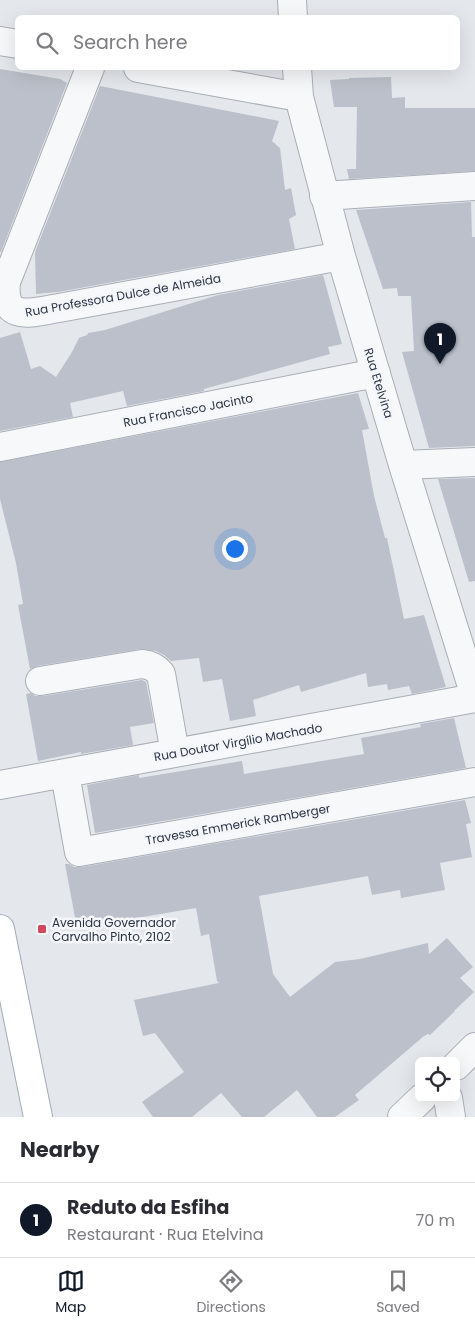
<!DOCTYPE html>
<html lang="en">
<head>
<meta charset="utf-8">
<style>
  body { margin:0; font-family:Poppins,sans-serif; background:#f7f7f7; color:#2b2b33 }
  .controls { position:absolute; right:15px; bottom:15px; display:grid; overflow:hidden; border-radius:8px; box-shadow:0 5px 20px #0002 }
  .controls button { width:45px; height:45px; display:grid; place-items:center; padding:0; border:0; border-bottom:1px solid #e1e1e2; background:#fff; color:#2b2b33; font:25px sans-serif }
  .you { position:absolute; left:234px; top:548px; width:18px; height:18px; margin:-12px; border:4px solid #fff; border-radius:50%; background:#1a73e8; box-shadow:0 0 0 8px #1a73e833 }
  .badge { display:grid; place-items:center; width:32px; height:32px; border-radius:50%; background:#111827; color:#fff; font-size:16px; font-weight:700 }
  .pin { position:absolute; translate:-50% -41px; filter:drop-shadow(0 1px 2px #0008) }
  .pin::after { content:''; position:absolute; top:26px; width:18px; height:15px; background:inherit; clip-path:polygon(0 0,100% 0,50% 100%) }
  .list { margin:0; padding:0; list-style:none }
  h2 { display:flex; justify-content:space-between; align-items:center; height:65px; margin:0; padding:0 20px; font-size:21px }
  h2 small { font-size:16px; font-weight:400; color:#7c7c81 }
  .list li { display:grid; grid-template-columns:32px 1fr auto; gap:15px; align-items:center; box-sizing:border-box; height:75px; padding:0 20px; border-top:1px solid #e1e1e2 }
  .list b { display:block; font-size:19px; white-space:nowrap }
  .list p { margin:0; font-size:16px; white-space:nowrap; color:#7c7c81 }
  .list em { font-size:16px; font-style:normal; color:#7c7c81 }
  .icon { flex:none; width:28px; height:28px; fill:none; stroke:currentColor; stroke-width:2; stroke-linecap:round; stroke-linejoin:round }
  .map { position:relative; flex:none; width:475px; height:1117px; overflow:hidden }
  .search { position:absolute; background:#fff; box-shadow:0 5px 20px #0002; left:15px; right:15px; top:15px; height:55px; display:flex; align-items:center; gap:12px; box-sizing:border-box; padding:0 18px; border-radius:8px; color:#7c7c81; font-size:19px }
  .sheet { height:140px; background:#fff }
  nav { display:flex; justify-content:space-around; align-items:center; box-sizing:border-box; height:70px; border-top:1px solid #e1e1e2; background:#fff; font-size:14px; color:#7c7c81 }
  nav a { display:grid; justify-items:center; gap:2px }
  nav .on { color:#111827 }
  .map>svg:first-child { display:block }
  .building { fill:#bbc0ca }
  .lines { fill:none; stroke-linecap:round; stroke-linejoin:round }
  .minor-casing { stroke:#a9aeb7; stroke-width:30 }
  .major-casing { stroke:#a3abb8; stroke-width:30 }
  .minor { stroke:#f7f8fa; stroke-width:28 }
  .major { stroke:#fff; stroke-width:28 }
  .poi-dot { fill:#d1495b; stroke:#f4f6f9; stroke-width:2 }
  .labels { text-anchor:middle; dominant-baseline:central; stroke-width:5; stroke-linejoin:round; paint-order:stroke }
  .street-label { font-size:12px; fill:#2b3445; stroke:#f4f6f9 }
  .poi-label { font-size:12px; fill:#2b3445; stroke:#f4f6f9; text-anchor:start }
</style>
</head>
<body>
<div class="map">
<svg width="475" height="1117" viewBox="0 0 475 1117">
  <rect width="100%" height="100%" fill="#e4e7ec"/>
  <path class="building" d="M0,69L60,79L67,83L1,252H0Z
    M391,77L392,98L405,97V108H475V171L349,179L347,169H356L357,107H334L330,80L349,79V78Z
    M100,86L279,121L272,141L280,148L285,190L291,188L296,215L289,219L295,249L58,292L36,294L35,252Z
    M471,202L472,237H475V446L429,448L402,352L414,351L411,296H398L397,288L383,289L356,210Z
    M323,275L342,344L328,347L330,354L204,389V391L127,406L123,391L70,403L73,417L0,431V338L20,332L31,369L40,366L56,377L72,352L79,338L87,335L88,333L105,330L218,295Z
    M358,393L369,429L362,430L374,496L385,538H387L404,619L424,615L446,687L412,694L409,686L388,690L387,684L368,687L366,673L301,692L299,685L253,700L256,716L230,721L222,679L203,682L199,658L171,661L164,655L156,651L140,649L37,666L30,669L18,605L23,604L16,563L0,499V462Z
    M475,478V581L469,582L438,479Z
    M142,680L146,682L154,723L130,727L133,745L81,754V752L38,761L26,694L31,693L35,696H43Z
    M454,718L466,768L95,833L87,785L139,775V778L242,761L244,774L364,754L361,738L421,727L420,724Z
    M465,800L471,823L466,824L472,857L440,863L445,890L401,898L400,890L372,895L368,876L259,896L273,974L290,997L335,962L360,959L428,943L429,954L447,938L473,967L460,978L474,992L454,1011H455L430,1035L428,1034L424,1036L355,1095L359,1100L335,1117H317L297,1090L264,1117H242L221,1093L192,1117H153L142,1102L184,1072L155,1033L143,1036L134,1000L219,983L217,981L209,934L201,936L196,908L77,928L65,864H69L74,867H82Z"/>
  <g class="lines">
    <g class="minor-casing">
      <path id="minor" d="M292,0L293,18
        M0,41L18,44
        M90,68L6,282C2,324 32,312 59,308L341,256
        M138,68L299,97
        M297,68L299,97L341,256L403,465L475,696
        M324,196L475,186
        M0,447L376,373
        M403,465L475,462
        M40,681L142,664C150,665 155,667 161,674L175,753
        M65,774L79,852L475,782
        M0,785L475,698
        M456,1066L475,1047
        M448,1098L451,1117
        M402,1117L422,1098"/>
    </g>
    <g class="major-casing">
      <path id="major" d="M0,929L38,1117"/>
    </g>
    <use href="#minor" class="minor"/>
    <use href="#major" class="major"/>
  </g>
  <rect class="poi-dot" x="37" y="924" width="10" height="10" rx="2.5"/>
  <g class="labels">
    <g class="street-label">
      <text transform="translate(123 295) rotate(-10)">Rua Professora Dulce de Almeida</text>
      <text transform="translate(379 383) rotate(73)">Rua Etelvina</text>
      <text transform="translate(188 410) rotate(-11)">Rua Francisco Jacinto</text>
      <text transform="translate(238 742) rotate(-10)">Rua Doutor Virgílio Machado</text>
      <text transform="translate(238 824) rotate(-10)">Travessa Emmerick Ramberger</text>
    </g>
    <g class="poi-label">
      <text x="52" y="922">Avenida Governador<tspan x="52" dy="14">Carvalho Pinto, 2102</tspan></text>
    </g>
  </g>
</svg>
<div class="controls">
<button><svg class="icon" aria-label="locate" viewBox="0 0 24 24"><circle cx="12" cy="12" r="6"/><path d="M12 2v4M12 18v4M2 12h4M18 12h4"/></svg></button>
</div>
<div class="you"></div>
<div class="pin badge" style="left:440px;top:364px">1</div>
<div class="search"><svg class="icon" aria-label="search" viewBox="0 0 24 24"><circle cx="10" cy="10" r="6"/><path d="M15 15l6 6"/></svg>Search here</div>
</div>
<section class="sheet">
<h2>Nearby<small></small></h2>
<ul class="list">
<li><span class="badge">1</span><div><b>Reduto da Esfiha</b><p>Restaurant · Rua Etelvina</p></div><em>70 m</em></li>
</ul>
</section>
<nav>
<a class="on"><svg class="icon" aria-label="map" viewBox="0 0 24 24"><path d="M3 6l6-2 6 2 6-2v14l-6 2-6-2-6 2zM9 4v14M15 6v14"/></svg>Map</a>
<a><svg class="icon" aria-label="directions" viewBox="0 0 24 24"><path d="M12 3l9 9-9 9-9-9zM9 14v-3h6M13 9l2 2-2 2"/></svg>Directions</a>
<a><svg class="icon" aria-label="saved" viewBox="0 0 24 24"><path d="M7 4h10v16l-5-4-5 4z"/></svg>Saved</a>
</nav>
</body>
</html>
